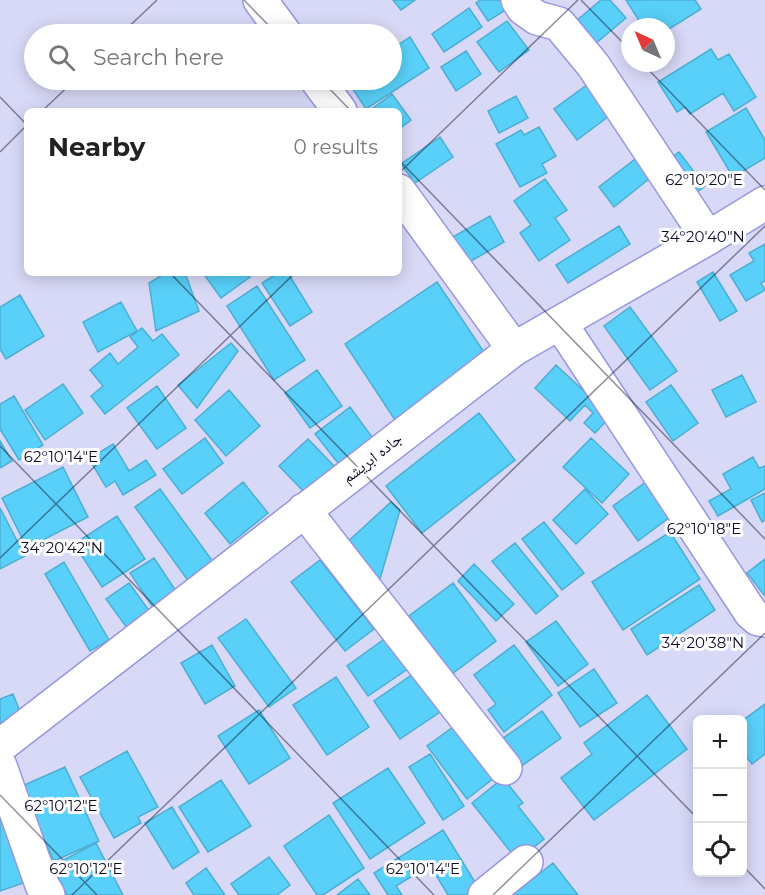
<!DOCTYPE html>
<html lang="en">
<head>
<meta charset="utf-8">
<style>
  body { margin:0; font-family:Montserrat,"Noto Naskh Arabic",sans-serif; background:#f6f6f6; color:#222 }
  .controls { position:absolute; right:18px; bottom:18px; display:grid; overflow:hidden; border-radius:9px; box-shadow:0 3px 15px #0003 }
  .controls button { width:54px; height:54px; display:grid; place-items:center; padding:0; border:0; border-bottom:2px solid #e0e0e0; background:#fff; color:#222; font:30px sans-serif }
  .compass { position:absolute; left:621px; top:18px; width:54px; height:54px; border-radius:50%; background:#fff; box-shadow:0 3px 15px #0003; rotate:316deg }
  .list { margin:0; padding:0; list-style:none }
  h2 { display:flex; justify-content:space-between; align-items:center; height:78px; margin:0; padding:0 24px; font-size:26px }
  h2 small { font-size:20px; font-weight:400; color:#767676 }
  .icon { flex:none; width:33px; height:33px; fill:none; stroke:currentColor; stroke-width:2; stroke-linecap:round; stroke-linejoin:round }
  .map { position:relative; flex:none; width:765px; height:895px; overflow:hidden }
  .search { position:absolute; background:#fff; box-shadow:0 3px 15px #0003; left:24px; top:24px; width:378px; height:66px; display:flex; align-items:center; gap:15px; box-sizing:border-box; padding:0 21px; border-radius:33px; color:#767676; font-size:22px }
  .panel { position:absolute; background:#fff; box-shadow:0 3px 15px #0003; left:24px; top:108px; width:378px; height:168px; border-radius:9px }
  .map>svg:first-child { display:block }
  .building { fill:#59d0f9; stroke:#4caed1; stroke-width:1.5 }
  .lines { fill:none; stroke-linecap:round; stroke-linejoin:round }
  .minor-casing { stroke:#9896de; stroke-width:36 }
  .major-casing { stroke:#9896de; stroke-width:36 }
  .minor { stroke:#fff; stroke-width:33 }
  .major { stroke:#fff; stroke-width:33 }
  .ticks { fill:none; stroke:#0e0b25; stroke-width:1.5; stroke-opacity:0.45 }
  .labels { text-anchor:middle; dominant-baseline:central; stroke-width:6; stroke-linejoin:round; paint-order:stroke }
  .street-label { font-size:16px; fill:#0e0b25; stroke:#fdfdfd }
  .ticks-label { font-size:15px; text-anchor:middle; fill:#0e0b25; stroke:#fdfdfd; stroke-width:6; stroke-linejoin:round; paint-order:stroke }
</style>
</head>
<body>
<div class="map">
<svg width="765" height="895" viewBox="0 0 765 895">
  <rect width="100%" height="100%" fill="#d8d9f7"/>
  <path class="building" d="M393,0H415L401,10Z
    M480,0H515L517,3L488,21L476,3Z
    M601,0H610L626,18L589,49L570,26Z
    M626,0H695L701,9L666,31V27H643Z
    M469,8L482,27L444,52L432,34Z
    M507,21L529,50L499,72L477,42Z
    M410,37L429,68L366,109L347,80H392V49Z
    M711,49L718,60L729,54L756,97L734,111L723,93L690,114L685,107L677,112L658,82Z
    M466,51L481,74L456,91L441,67Z
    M595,79L617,110L577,140L554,109Z
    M392,94L411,120L399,129V111H369Z
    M516,96L528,118L499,133L488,111Z
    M746,108L765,140V158L733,177L706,132Z
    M539,127L556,156L542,164L547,173L520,187L496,144L521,130L524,135Z
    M440,137L453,157L415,183L401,164Z
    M679,152L705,186L689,198L663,164Z
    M639,156L654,175L614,207L599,187Z
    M545,179L567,210L555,218L570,240L539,261L520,233L531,225L514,201Z
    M490,216L504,242L466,264L451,238Z
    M619,226L630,244L568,283L556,265Z
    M765,244V281L761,283L765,290L746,301L730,275L754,261L749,253Z
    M713,272L737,311L720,321L697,282Z
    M166,273H185L199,311L156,331L149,283Z
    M203,273H248L250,277L221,298Z
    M278,273H288L312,312L290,326L262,283Z
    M437,282L488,358L395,420L345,344Z
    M257,286L305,360L274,380L227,306Z
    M20,295L44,336L6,359L0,349V307Z
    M121,302L137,331L98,352L83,322Z
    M630,307L677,371L650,390L604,326Z
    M142,328L153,341L162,334L179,355L105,414L91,396L103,386L90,370L110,353L118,364L138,347L130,337Z
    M231,343L238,351L197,408L178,385Z
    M556,365L611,416L595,433L584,423L593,413L585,405L570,421L535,388Z
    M317,370L342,406L310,428L285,393Z
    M742,375L756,402L726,417L712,390Z
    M63,384L83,413L45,440L25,410Z
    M671,385L698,423L673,441L646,402Z
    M157,386L186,428L157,449L127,408Z
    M229,390L260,426L226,456L195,420Z
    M14,396L43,445L19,460L0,429V404Z
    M350,407L375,441L341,467L315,434Z
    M479,413L515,460L422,533L386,486Z
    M205,438L223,463L182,494L163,469Z
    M591,438L629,474L602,503L563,467Z
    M308,439L336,468L307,495L279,466Z
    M0,441L12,461L0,468Z
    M113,444L129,471L146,460L156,475L123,495L115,481L106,487L89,459Z
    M753,457L759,468L765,466V489L718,516L709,501L731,489L723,474Z
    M63,467L88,517L27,548L2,498Z
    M654,476L679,510L638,541L613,506Z
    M243,482L268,513L230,544L205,513Z
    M160,489L214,563L189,582L135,507Z
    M585,489L608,514L576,544L553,520Z
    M765,493V520L762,522L751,500Z
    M391,502L400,510L378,586L343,546Z
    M0,508L25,556L0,569Z
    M117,516L145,559L102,587L74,544Z
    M544,522L584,573L562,590L522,539Z
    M670,532L700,579L623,630L592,582Z
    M515,543L558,596L536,614L492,561Z
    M154,558L180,597L156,612L130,573Z
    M765,559V596L747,573Z
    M320,560L374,629L345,651L291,582Z
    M64,562L109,640L90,651L45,574Z
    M474,564L514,604L496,621L458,581Z
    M129,583L153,616L130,632L106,599Z
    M453,583L496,641L452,674L409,616Z
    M699,585L715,610L647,655L631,629Z
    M246,619L296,688L269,707L218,638Z
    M556,621L588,664L558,686L526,642Z
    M390,635L412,666L368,696L347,666Z
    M212,645L235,686L205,704L181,663Z
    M514,645L552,695L504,732L488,710L496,704L474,675Z
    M423,667L449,706L400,739L374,701Z
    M594,669L617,703L580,727L558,693Z
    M336,677L369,727L327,755L293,705Z
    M13,694L21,714L0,723V699Z
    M647,695L687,749L594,820L561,778L592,754L584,743Z
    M765,704V754L752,764L742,751V721Z
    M259,710L290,758L249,784L218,736Z
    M542,711L561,738L516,770L496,743Z
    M460,722L499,774L467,799L427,746Z
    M127,751L158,807L138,817L141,823L114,838L80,777Z
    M430,754L464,806L443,820L409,767Z
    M65,767L99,841L54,861L20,787Z
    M388,768L425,823L370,859L333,803Z
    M503,778L523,803L518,806L544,839L517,860L472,803Z
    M221,780L251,826L208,852L179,807Z
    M0,788L32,880L0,891Z
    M172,807L199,852L173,869L145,823Z
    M329,815L364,868L323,895H317L284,846Z
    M443,830L481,892L475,895H448L430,865L396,886L402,895H388L374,873Z
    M96,843L123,895H67L52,866Z
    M269,857L290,885L277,895H239L231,884Z
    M553,863L578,895H512Z
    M206,868L225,895H194L186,883Z
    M358,879L370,895H337Z"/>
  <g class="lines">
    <g class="minor-casing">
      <path id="minor" d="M260,0L285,34
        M518,0L523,8L537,18L559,24L593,65L708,238
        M317,80L340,111
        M399,191L514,349
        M560,323L751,613L758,619L765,620
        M304,510L505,768
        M0,766L42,885L48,895
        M485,895L526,862"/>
    </g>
    <g class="major-casing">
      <path id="major" d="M0,746L514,349L708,238L765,203"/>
    </g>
    <use href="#minor" class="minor"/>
    <use href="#major" class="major"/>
  </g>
  <path class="ticks" d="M244,0L277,34M581,0L630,50M121,34L157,0M642,63L765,190M321,80L351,111M0,97L27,125M42,111L75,80M0,152L27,125M399,160L765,539M399,173L578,0M170,273L698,819M0,446L434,895M0,558L295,273M0,795L97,895M742,865L765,889M72,895L765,226M493,895L765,633"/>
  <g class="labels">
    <g class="street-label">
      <text transform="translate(372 458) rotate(-38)">جاده ابریشم</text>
    </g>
  </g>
  <g class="ticks-label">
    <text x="704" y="185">62°10'20"E</text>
    <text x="703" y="242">34°20'40"N</text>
    <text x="61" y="462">62°10'14"E</text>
    <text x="704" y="534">62°10'18"E</text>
    <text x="62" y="553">34°20'42"N</text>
    <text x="703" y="648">34°20'38"N</text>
    <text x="61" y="811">62°10'12"E</text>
    <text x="86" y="874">62°10'12"E</text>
    <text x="423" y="874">62°10'14"E</text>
  </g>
</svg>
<div class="controls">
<button>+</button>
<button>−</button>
<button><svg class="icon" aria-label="locate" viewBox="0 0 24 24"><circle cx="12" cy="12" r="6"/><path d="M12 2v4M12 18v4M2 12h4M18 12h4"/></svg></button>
</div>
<svg class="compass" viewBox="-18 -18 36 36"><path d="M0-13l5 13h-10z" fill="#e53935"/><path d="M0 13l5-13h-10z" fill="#767676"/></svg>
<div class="search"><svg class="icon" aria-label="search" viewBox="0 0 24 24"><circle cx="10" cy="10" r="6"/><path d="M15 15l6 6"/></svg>Search here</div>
<section class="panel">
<h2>Nearby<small>0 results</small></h2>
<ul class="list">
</ul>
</section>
</div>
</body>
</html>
